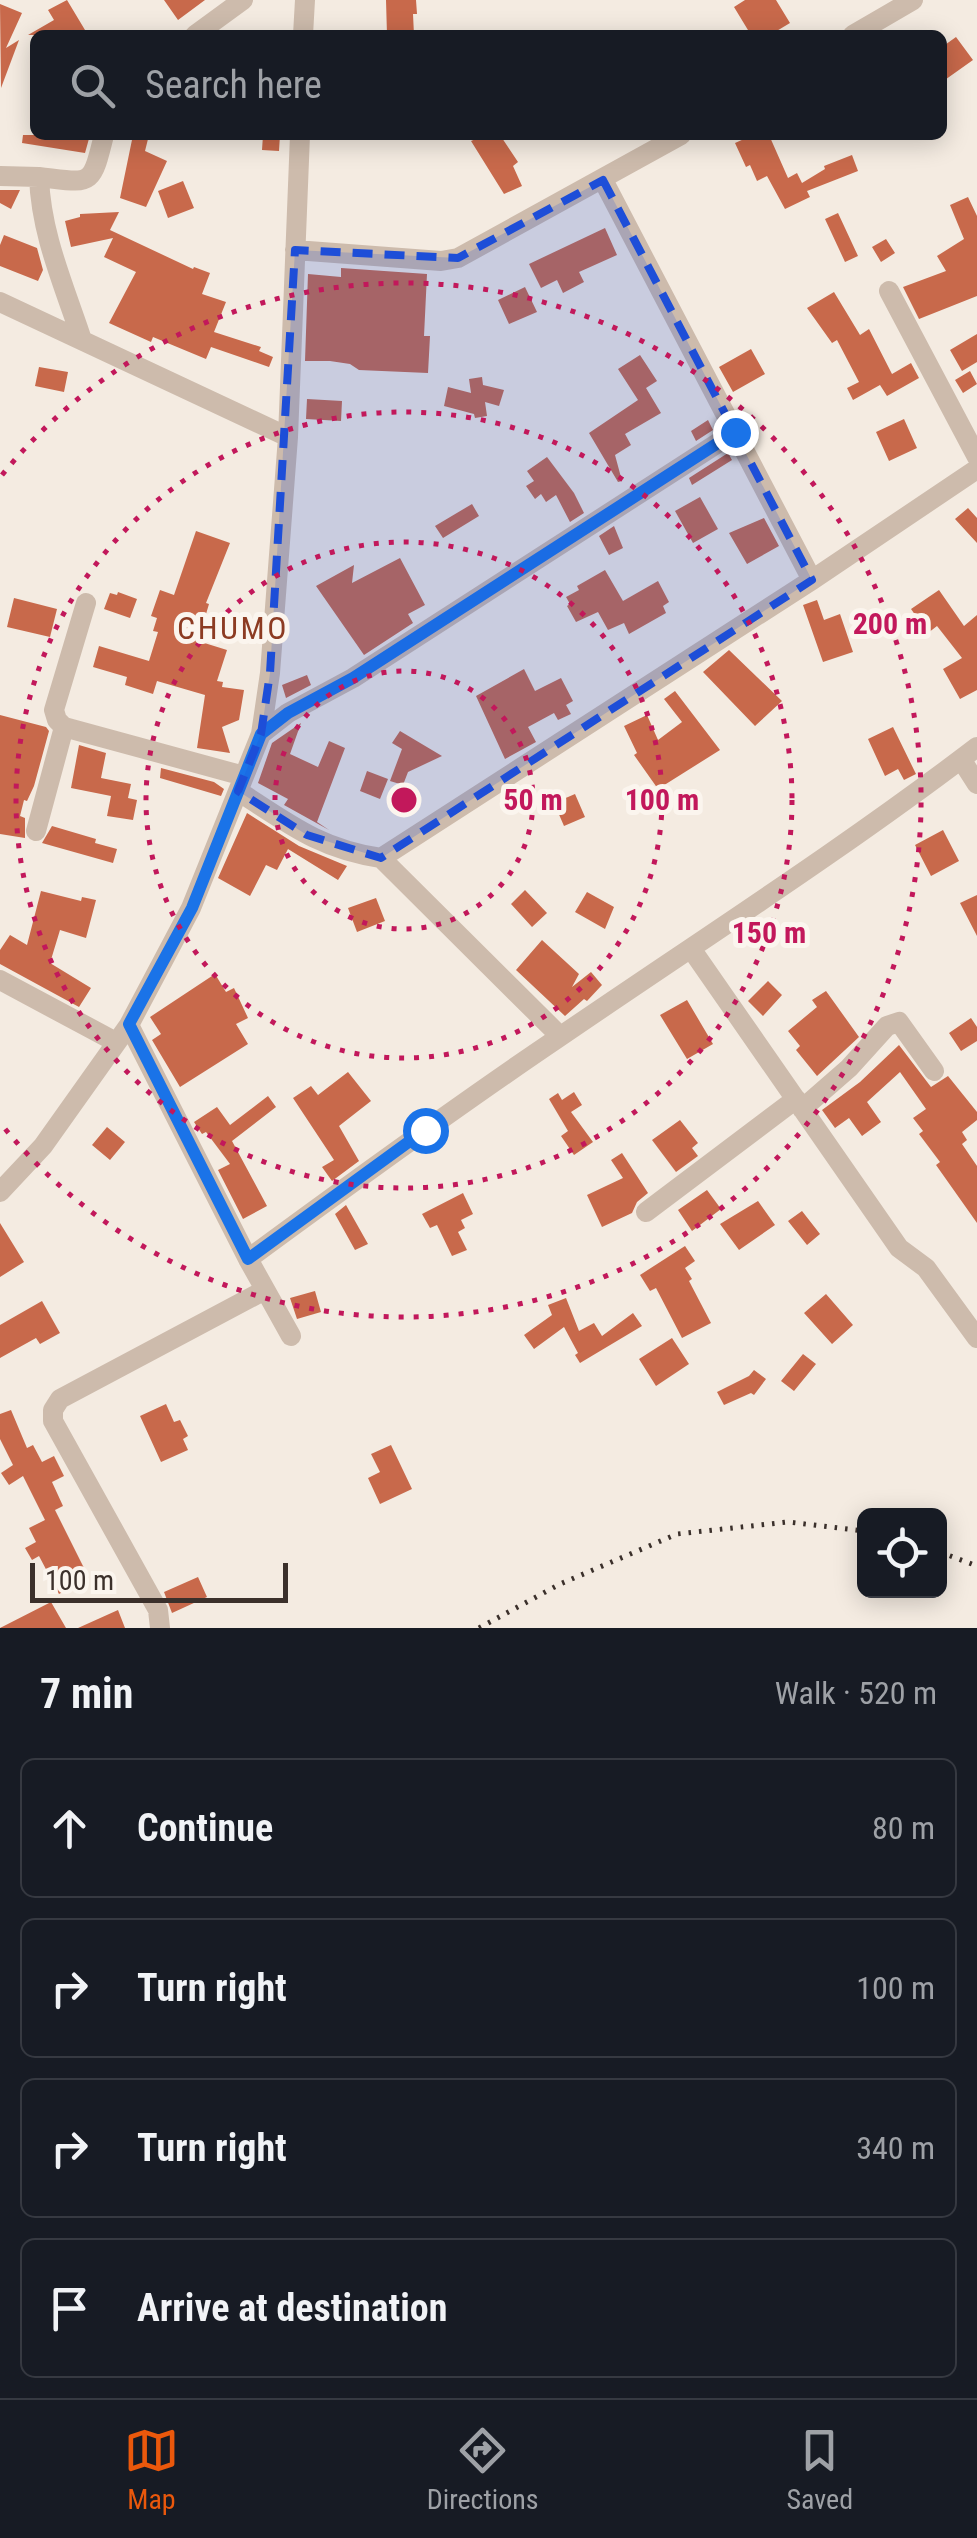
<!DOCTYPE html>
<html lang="en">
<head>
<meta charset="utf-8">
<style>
  body { margin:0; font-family:"Roboto Condensed",sans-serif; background:#242831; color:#f1f3f6 }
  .controls { position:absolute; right:30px; bottom:30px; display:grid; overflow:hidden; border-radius:15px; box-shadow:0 5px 25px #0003 }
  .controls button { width:90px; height:90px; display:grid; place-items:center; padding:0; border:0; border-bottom:2px solid #363941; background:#171b24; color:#f1f3f6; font:50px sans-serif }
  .scale { position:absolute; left:30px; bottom:25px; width:258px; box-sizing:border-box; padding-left:10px; border:5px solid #3b302b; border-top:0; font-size:28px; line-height:35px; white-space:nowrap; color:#3b302b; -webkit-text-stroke:8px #fbf5ee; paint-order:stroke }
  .stop { position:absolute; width:30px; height:30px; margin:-22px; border:8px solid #1a73e8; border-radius:50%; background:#fff }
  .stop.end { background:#1a73e8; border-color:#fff; box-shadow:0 2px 10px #0008 }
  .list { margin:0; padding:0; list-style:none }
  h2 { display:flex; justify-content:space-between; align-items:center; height:130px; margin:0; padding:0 40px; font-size:42px }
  h2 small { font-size:32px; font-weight:400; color:#9ea1a6 }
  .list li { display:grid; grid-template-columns:65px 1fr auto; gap:30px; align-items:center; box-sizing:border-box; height:140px; margin:0 20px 20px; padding:0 20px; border:2px solid #363941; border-radius:15px }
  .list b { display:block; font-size:38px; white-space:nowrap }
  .list em { font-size:32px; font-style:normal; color:#9ea1a6 }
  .icon { flex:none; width:55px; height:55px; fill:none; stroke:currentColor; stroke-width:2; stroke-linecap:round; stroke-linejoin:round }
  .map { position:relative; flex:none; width:977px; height:1628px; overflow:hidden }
  .search { position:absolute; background:#171b24; box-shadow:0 5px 25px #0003; left:30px; right:30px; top:30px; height:110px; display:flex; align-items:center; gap:25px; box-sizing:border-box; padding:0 35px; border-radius:15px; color:#9ea1a6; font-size:38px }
  .sheet { height:770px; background:#171b24 }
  nav { display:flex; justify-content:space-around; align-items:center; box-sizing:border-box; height:140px; border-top:2px solid #363941; background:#171b24; font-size:28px; color:#9ea1a6 }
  nav a { display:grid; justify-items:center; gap:5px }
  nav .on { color:#ea580c }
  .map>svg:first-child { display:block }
  .building { fill:#c8694b }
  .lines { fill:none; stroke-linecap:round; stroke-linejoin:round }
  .street { stroke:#cdbbac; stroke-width:20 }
  .rail { stroke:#3b302b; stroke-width:5; stroke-dasharray:2.5 8; stroke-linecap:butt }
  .route { stroke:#1a73e8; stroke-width:12 }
  .marked { fill:#1d4ed8; fill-opacity:0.2; stroke:#1d4ed8; stroke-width:8; stroke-dasharray:20 12; stroke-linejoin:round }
  .ring { fill:none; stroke:#c2185b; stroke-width:5; stroke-dasharray:5 10 }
  .labels { text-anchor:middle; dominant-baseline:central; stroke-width:10; stroke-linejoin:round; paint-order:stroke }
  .quarter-label { font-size:32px; letter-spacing:2.5px; fill:#8c3b22; stroke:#fbf5ee }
  .centre { fill:#c2185b; stroke:#fbf5ee; stroke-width:5 }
  .ring-label { font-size:30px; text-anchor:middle; font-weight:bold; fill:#c2185b; stroke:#fbf5ee; stroke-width:10; stroke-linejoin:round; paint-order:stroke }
</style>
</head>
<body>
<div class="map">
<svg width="977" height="1628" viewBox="0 0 977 1628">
  <rect width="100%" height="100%" fill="#f4ebe1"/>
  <path class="building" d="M67,0L88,35H28L54,20L48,10Z
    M164,0H205L178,20Z
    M386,0H416L417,14H413L414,35H387Z
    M745,0H776L790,23L770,35H751L734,7Z
    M0,4L22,13L6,48L19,40L1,88Z
    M956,37L973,60L942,82V47Z
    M23,135H90L85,153L22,143Z
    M133,135H149L145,151L167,161L146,207L120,198Z
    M263,135H280L279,151L262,150Z
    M485,135H500L518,162L513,166L522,186L504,194L471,141Z
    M753,135H769L788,178L797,173L802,183L825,169L824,166L852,155L858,171L807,191L810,197L785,209L767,176L757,181L750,165L746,167L735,143Z
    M183,181L194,208L168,218L158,191Z
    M0,190H20L11,209L0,203Z
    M968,197L977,216V296L919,319L903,287L946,271L937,256L964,239L950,205Z
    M119,212L110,230L193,269L194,267L210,273L202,294L226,302L214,332L261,347L259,351L273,357L269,367L211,347L206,359L153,337L151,342L109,323L136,272L104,257L113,238L71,247L65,221L80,217V214Z
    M838,213L858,256L845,262L825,219Z
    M605,228L617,255L579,272L584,282L563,293L557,280L541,288L529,264Z
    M4,235L37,248L43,270L38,281L0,266V245Z
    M886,239L895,253L881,262L872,247Z
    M341,268L427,274L424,336H430L428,373L359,370L350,364L330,361H305L308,274L341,277Z
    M525,287L537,312L509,324L498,300Z
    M834,292L860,335L869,329L892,374L911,363L919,378L887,396L880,385L853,400L847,388L859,382L837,340L832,343L807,308Z
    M977,334V362L962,371L950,350Z
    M751,349L765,374L733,392L719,367Z
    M640,355L657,381L646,388L661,413L625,434L631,445L615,455L622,481L618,482L589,433L638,400L618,369Z
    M39,367L68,372L64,392L35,386Z
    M970,371L977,384L963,393L955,380Z
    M482,377L483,385L504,390L499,406L485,402L487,416L475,418L474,414L444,406L448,387L471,393L469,379Z
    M307,399L342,401L341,421L306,419Z
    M904,419L917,448L889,461L876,432Z
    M708,420L713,430L696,441L691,431Z
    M728,453L732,460L692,485L689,478Z
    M547,457L574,493L584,513L570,522L556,495L546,502L541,494L535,499L526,486L534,481L527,471Z
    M700,497L718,529L693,543L675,511Z
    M472,504L479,516L443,538L435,526Z
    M968,508L977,518V543L955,519Z
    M764,518L779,546L747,564L729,533Z
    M614,526L623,548L609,555L599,536Z
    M196,531L230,543L206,603L209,604L198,641L227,650L217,681L223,682L222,687L244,690L239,720L222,727L230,753L197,748L205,695L157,681L153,694L125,685L127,677L93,667L99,646L149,661L158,632L153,631L157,618L151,616L160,590L174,595Z
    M400,558L425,605L408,614L413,623L364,655L316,586L354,565L352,583Z
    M605,570L623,601L658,581L669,602L663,606L666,613L629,634L624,623L608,630L598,612L576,622L567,606L570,604L566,597L579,590L577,586Z
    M939,590L964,626L977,615V690L960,699L943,669L962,658L937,626L928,633L911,609Z
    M118,592L137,599L130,618L104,609L110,593L117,595Z
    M14,598L57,609L50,637L7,627Z
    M817,600L824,620L840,614L853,652L823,662L803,605Z
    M729,650L782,701L755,726L703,672Z
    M524,669L535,691L561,678L573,701L566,705L571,714L558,720L554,713L528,727L536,742L505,759L476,696Z
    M307,675L311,685L286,698L282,685Z
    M675,691L720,750L658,789L634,755L637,753L624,726L647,715L658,740L682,722L664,699Z
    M0,715L46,727L49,731L34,786L27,801L24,800L20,816L25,818V838L0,834Z
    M301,723L290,754L318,767L329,741L345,748L317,822L329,830L284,805L288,799L258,783L272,743Z
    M893,727L916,774L904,780L898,769L885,776L868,739Z
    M400,731L442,756L408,772L403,785L390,781L402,749L392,743Z
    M79,745L106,753L101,778L131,784L128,798L137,800L133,820L107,816L111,796L71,788Z
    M161,768L214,782L224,789L221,796L160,778Z
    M367,771L388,779L380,799L360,791Z
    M575,794L585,817L564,826L554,803Z
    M247,813L299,846L347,866L338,880L288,849L277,870L266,865L250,896L218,878Z
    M52,826L96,839L95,843L117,849L113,863L42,843Z
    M943,830L959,861L931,876L915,845Z
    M525,890L547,913L532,927L511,904Z
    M41,891L81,901L82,897L96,900L86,938L60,930L50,963L91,988L79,1007L0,964V950L10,935L27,945Z
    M587,892L614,907L605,929L575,912Z
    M977,895V936L960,903Z
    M376,898L385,921L357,932L348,908Z
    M542,940L579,974L572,987L591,972L602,985L587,1001L584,999L565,1016L516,970Z
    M215,974L226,992L234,988L248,1018L236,1024L248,1044L180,1087L152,1040L161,1034L150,1017Z
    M768,981L782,995L763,1016L748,1001Z
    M826,991L859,1037L817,1076L796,1050L800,1046L788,1031L817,1007L812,1000Z
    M687,1000L713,1044L687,1059L660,1015Z
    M971,1018L977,1027V1041L961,1051L949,1033Z
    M899,1045L931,1087L948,1076L977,1112V1120L962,1132L967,1140L962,1144L977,1166V1223L936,1165L940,1162L919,1134L923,1131L913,1118L926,1109L900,1072L867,1102L881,1122L862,1136L849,1118L835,1128L822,1110L860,1082Z
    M348,1072L371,1101L339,1126L359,1161L332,1181L322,1167L334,1160L293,1098L311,1086L318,1095Z
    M574,1092L582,1105L571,1112L593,1142L574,1155L561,1136L568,1131L549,1099L558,1093L562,1100Z
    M268,1096L276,1107L232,1141L267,1206L243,1219L218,1170L230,1164L206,1132L202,1134L194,1122L217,1107L230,1125Z
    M680,1120L698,1143L692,1148L698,1156L676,1172L652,1140Z
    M107,1127L125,1142L110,1160L92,1145Z
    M622,1153L648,1193L637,1202L632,1213L602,1227L587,1195L623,1178L611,1160Z
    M707,1190L721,1209L692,1231L678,1210Z
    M463,1193L473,1214L461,1220L465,1228L458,1232L467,1250L452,1256L437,1225L430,1228L422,1214Z
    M758,1201L775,1225L739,1250L720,1224Z
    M346,1205L368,1244L355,1250L335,1214Z
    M802,1211L820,1234L807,1245L788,1221Z
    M0,1223L24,1262L0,1277Z
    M685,1246L695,1261L685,1268L692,1279L689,1281L711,1323L682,1338L656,1288L650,1291L640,1275Z
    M315,1291L321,1312L297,1319L290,1298Z
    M826,1294L853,1325L832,1344L804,1313Z
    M566,1298L579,1331L594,1323L602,1336L633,1313L642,1326L580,1363L575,1355L578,1353L564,1327L534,1349L524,1335L552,1315L548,1305Z
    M42,1301L60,1333L40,1344L36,1338L0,1358V1325Z
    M672,1338L689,1364L656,1386L639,1359Z
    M803,1354L816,1364L794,1391L781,1381Z
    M754,1370L766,1379L754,1395L751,1393L724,1405L717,1392L749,1376Z
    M166,1404L174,1422L180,1420L188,1436L183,1439L188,1450L161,1462L140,1416Z
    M11,1410L27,1448L33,1445L42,1462L54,1456L64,1476L52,1482L63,1506L55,1510L89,1578L59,1594L39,1556L32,1560L25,1548L36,1542L29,1528L45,1520L23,1476L9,1485L1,1473L13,1465L0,1439V1414Z
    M391,1445L412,1489L380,1504L368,1478L380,1472L371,1454Z
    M198,1577L207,1597L172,1613L164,1592Z
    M51,1602L66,1628H0Z
    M118,1610L125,1628H78Z"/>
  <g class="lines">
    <path class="street" d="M195,35L243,0
      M303,35L305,0
      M853,35L913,0
      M0,176L39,177
      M603,180L812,580
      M295,250L441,261L458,258L681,135
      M889,291L977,457
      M0,302L288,437
      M82,340C64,285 41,235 39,177C92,183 91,188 104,135
      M86,603L54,710L57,720L64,727L244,776
      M261,734L288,713L353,678L735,432
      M961,759L977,784
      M238,791C289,824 320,849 381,858L560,1036
      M36,831L64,727
      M381,858L812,580L977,469
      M692,950L899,1248L926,1268L977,1338
      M0,980L114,1041
      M129,1025L248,1259L291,1336
      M802,1109L849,1068L887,1026L899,1022L934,1071
      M0,1192L43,1146L129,1025L191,908L261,734L270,673L288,437L300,135
      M646,1212L796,1099
      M248,1259C350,1184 453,1109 558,1038C698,942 842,850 977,747
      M160,1628L158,1610L53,1421V1410L60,1399L265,1290"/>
    <path class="rail" d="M940,1552L977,1566
      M479,1628L560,1584L677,1534L788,1522L864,1531"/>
  </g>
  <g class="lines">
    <path class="route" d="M425,1130L248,1259L129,1024L192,908L261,734L288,713L353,678L735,432"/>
  </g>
  <path class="marked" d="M603,180L812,580L381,858L307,835L238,791L261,734L270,673L295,250L458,258Z"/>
  <g class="ring">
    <circle cx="404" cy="800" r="129"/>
    <circle cx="404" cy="800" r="258"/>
    <circle cx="404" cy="800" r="388"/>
    <path d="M2 475A517 517 0 1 1 2 1125"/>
  </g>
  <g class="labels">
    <g class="quarter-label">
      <text x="233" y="628">CHUMO</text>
    </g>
  </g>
  <circle cx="404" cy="800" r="15" class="centre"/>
  <g class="ring-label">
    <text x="890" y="634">200 m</text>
    <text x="533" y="810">50 m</text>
    <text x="662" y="810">100 m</text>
    <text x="769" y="943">150 m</text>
  </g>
</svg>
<div class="controls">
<button><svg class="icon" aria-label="locate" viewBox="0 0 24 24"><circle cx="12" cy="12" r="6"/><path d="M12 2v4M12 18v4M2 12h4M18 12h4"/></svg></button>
</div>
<div class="scale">100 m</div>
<div class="stop" style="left:425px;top:1130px"></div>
<div class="stop end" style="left:735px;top:432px"></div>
<div class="search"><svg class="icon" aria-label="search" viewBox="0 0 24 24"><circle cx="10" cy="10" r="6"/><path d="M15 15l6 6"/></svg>Search here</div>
</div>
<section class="sheet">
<h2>7 min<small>Walk · 520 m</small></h2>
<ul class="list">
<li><svg class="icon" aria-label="ahead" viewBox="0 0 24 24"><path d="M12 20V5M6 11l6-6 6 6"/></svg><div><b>Continue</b></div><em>80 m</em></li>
<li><svg class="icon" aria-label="right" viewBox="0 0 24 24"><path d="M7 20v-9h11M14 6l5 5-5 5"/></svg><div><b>Turn right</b></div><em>100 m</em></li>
<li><svg class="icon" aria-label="right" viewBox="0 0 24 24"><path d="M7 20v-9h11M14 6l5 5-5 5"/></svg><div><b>Turn right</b></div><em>340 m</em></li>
<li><svg class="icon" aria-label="arrive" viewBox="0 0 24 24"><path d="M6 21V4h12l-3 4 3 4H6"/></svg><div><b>Arrive at destination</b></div></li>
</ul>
</section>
<nav>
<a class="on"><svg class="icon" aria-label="map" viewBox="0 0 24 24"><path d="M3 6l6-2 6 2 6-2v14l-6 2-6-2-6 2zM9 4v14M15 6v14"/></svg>Map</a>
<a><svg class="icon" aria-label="directions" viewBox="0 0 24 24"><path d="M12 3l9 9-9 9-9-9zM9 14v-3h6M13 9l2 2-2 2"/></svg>Directions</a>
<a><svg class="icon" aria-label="saved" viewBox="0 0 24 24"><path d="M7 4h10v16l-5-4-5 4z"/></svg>Saved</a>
</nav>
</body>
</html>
